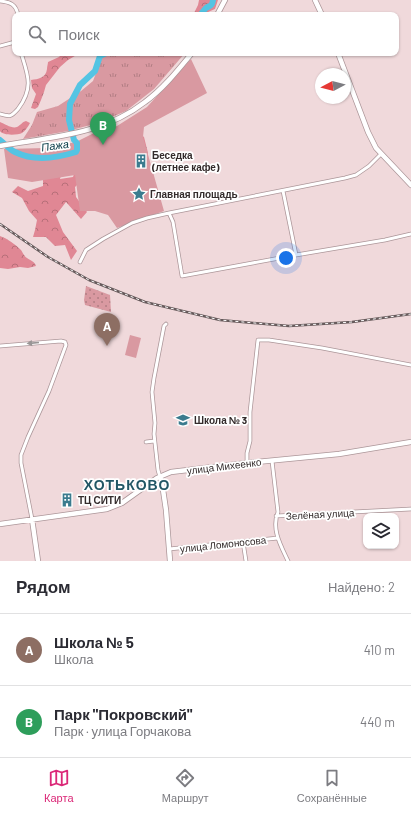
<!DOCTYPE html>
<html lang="ru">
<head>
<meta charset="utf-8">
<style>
  body { margin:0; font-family:Barlow,sans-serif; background:#f2f2f3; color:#2b2b33 }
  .controls { position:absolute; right:12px; bottom:12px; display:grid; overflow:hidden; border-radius:8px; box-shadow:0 1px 3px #0004 }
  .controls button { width:36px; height:36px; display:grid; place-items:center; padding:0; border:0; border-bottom:1px solid #e1e1e2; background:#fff; color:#2b2b33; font:20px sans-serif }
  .compass { position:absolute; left:315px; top:68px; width:36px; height:36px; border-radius:50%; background:#fff; box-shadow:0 1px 3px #0004; rotate:263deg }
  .you { position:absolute; left:286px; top:258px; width:14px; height:14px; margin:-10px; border:3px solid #fff; border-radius:50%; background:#1a73e8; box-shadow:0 0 0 6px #1a73e833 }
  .badge { display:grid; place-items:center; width:26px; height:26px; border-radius:50%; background:#db2777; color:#fff; font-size:13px; font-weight:700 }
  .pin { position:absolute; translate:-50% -33px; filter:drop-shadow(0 1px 2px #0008) }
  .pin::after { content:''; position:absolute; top:21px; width:14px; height:12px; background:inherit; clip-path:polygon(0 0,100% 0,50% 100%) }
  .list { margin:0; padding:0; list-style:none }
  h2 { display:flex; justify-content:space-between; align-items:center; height:52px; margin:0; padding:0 16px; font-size:17px }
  h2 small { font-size:13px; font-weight:400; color:#7c7c81 }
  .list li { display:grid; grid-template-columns:26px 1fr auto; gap:12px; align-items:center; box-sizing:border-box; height:72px; padding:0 16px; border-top:1px solid #e1e1e2 }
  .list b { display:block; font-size:15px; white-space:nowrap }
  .list p { margin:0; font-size:13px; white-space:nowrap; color:#7c7c81 }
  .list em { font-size:13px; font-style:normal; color:#7c7c81 }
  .icon { flex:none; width:22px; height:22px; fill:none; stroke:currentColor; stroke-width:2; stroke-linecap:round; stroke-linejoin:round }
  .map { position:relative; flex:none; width:411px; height:561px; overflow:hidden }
  .search { position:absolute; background:#fff; box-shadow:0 1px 3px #0004; left:12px; right:12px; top:12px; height:44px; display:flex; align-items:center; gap:10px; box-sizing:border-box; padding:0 14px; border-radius:8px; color:#7c7c81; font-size:15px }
  .sheet { height:196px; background:#fff }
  nav { display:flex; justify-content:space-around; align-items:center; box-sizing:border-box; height:56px; border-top:1px solid #e1e1e2; background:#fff; font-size:11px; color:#7c7c81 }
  nav a { display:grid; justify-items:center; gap:2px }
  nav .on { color:#db2777 }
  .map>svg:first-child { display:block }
  .grass { fill:url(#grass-tufts) }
  .forest { fill:url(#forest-crowns) }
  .park { fill:#d999a1 }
  .garden { fill:url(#garden-dots) }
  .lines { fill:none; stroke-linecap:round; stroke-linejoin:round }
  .river { stroke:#54c4e3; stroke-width:6 }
  .street-casing { stroke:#ac9699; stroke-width:4.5 }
  .secondary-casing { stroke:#ac9699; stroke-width:6 }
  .street { stroke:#fff; stroke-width:3 }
  .secondary { stroke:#fff; stroke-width:4.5 }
  .rail-casing { stroke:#665a5b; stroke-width:2.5 }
  .rail { stroke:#fff; stroke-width:1; stroke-dasharray:3; stroke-linecap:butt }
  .oneway { fill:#999595 }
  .labels { text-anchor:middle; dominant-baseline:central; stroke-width:3.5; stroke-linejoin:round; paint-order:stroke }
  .poi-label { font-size:10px; font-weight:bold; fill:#332b2b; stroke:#fff; text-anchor:start }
  .street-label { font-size:10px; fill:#332b2b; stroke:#fff }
  .water-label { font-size:11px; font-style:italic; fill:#033845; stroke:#fff }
  .district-label { font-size:14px; font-weight:bold; letter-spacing:1px; fill:#225665; stroke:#fff }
</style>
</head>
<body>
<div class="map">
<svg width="411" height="561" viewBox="0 0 411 561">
  <defs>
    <pattern id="grass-tufts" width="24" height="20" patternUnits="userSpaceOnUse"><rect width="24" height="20" fill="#d999a1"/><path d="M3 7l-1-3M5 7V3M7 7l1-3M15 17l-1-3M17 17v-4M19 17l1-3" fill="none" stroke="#b17d83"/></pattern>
    <pattern id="forest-crowns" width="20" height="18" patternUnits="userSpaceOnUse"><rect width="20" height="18" fill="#e08794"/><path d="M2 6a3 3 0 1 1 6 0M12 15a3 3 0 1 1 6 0" fill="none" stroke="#b66f79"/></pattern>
    <pattern id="garden-dots" width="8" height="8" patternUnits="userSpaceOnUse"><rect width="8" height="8" fill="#d999a1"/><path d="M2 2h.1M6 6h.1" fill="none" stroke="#b17d83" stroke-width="1.8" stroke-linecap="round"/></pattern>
  </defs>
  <rect width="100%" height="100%" fill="#f0d9db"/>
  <path class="grass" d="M116,53C125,53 135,56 144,56C158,56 171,53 185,53L154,89L126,111L98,123L68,131L23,139L32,125L37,112L58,106L81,91L93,81L102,57Z"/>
  <path class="forest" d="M199,0H218L215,9L208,12L205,15H193L198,5Z
    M63,53H80L68,60L60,67L46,85L44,92L41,100L38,107L35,109L31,108L36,94L32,88L31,80C38,79 46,78 47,69C47,66 48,64 48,62L59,57Z
    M26,121L30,123C28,127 25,131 22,133C18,135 3,136 0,131C0,130 0,124 0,122C5,124 12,129 17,127C21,125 22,122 26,121Z
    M139,133L144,137L148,153L147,156L81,181L75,187L76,197L87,212L81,219L66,202L56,215L63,232L77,251L71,260L65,245L55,246L46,237H33L35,230L37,220L29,211L22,198L12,192L18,186L28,191L43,186V169L62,172L60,179L73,177L78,162Z
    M0,236C8,239 15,244 21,250C23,253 24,256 27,258C31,261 34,261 36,266L28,268L20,267L8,269L0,268Z"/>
  <path class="park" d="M191,59L207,93L144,127L143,137L164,211L117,228L108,215L95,211H80L75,175L32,182L8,178L4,149L46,148L76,142L98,131L117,126L147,107Z
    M130,335L141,338L136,358L125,355Z"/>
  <path class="garden" d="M86,286L110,295L111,312L85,305L84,300Z"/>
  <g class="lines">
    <path class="river" d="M200,15C202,13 204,10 206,8C211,5 212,6 213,0
      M0,140C5,144 9,149 15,152C33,161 57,158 76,152L77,150V143L74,140L69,120L70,104L80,85L95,71L100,56L106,53"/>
    <g class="street-casing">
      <path id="street" d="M0,1C10,2 16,4 18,15
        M0,46L15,42
        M0,114C10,117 11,117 18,109C34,88 28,75 21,53
        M283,191L296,255
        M169,213L173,222L182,276L296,255L385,240L411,234
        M80,262L86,250L103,239L132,223L147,218L169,213L345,178L356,175L369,166L381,154
        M0,346L61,341L65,342L66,345L49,391L28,437L21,455V463L32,519
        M146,442L154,441
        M272,461L278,512C271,529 281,546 288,561
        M247,463V453L250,441V412L258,340H269L322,348L411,365
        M160,477L158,470L154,434L155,423L152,392L154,378L164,326L166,324
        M276,516L411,509
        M243,542L246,561
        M169,549L278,538"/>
    </g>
    <g class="secondary-casing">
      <path id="secondary" d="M315,0L322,15
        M217,15L225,0
        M338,53L368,132L376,148L411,185
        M0,146C50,137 103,135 145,102C163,89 178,70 192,53
        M160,477L162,483L166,510L170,561
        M32,519L38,561
        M0,524L107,509L122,503L157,478L171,472L247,463L339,454L411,442"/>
    </g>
    <use href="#street" class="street"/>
    <use href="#secondary" class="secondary"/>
    <g class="rail-casing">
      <path id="rail" d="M0,224L48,257L89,280L145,302L220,320L289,326L352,322L411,314"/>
    </g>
    <use href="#rail" class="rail"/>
  </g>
  <defs><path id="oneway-solid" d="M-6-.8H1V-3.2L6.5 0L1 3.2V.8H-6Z"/></defs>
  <use class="oneway" href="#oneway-solid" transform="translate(33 343) rotate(175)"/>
  <defs>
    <g id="building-bare" transform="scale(1.08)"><path d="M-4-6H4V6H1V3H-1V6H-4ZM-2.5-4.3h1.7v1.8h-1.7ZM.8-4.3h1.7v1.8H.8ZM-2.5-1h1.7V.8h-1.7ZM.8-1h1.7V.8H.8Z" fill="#3b7b8e" stroke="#fff" stroke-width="2.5" paint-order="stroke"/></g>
    <g id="sight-bare" transform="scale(1.08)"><path d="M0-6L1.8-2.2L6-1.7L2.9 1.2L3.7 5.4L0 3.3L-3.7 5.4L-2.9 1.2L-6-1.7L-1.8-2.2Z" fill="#3b7b8e" stroke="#fff" stroke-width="2.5" paint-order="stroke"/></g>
    <g id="school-bare" transform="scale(1.08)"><path d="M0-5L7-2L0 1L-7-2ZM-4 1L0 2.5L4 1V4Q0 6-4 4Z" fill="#3b7b8e" stroke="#fff" stroke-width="2.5" paint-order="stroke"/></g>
  </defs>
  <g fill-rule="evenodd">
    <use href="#building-bare" x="141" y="161"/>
    <use href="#sight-bare" x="139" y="194"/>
    <use href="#school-bare" x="183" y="420"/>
    <use href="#building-bare" x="67" y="500"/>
  </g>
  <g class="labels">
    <g class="poi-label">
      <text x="152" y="155">Беседка<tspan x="152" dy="12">(летнее кафе)</tspan></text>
      <text x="150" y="194">Главная площадь</text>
      <text x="194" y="420">Школа № 3</text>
      <text x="78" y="500">ТЦ СИТИ</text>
    </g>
    <g class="street-label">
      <text transform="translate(224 466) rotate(-7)">улица Михеенко</text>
      <text transform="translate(320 514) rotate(-3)">Зелёная улица</text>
      <text transform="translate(223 544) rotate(-6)">улица Ломоносова</text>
    </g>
    <g class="water-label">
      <text transform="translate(55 145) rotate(-8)">Пажа</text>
    </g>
    <g class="district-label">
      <text x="127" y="484">ХОТЬКОВО</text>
    </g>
  </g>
</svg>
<div class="controls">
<button><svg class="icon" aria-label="layers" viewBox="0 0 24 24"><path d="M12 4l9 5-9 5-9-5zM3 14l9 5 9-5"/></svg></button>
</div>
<svg class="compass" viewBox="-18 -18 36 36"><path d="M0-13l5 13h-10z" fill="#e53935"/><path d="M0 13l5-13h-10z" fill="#7c7c81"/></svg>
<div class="you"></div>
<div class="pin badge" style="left:107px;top:346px;background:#8d6e63">A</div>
<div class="pin badge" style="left:103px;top:145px;background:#2e9e5b">B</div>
<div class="search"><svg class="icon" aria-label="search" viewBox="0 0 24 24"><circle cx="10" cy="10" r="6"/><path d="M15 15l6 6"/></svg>Поиск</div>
</div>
<section class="sheet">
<h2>Рядом<small>Найдено: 2</small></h2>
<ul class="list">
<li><span class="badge" style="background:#8d6e63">A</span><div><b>Школа № 5</b><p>Школа</p></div><em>410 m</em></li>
<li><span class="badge" style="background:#2e9e5b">B</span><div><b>Парк &quot;Покровский&quot;</b><p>Парк · улица Горчакова</p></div><em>440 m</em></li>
</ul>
</section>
<nav>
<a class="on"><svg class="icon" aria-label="map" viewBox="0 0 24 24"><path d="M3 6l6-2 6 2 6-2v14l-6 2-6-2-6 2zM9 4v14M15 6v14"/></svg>Карта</a>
<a><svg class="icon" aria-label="directions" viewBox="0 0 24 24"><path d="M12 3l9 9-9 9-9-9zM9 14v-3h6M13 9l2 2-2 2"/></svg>Маршрут</a>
<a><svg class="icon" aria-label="saved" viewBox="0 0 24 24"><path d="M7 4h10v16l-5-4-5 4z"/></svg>Сохранённые</a>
</nav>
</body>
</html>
